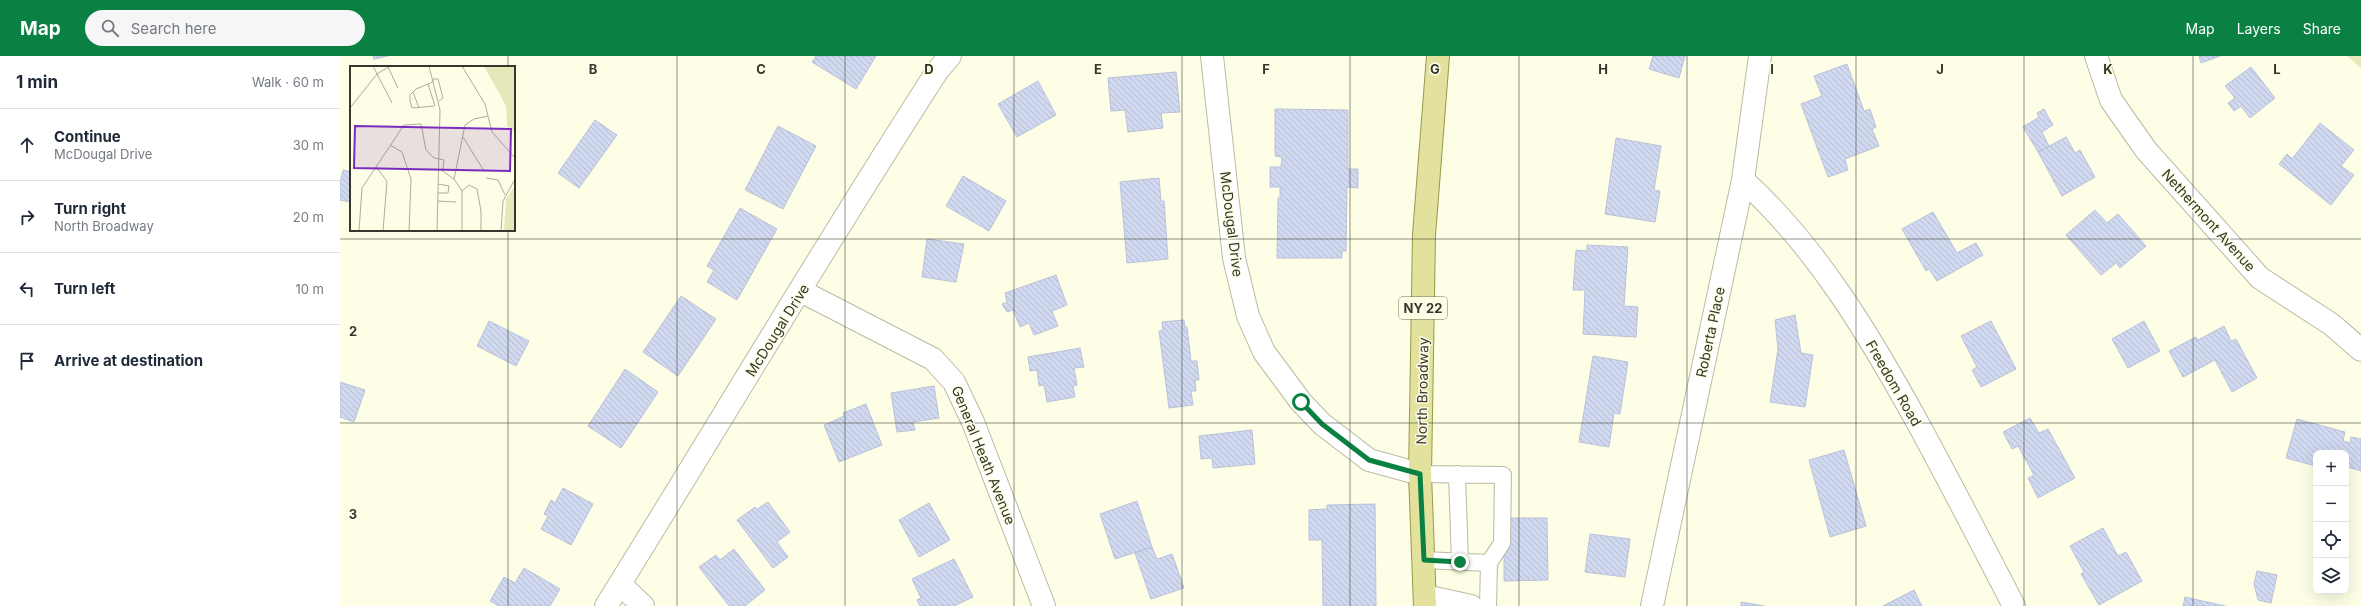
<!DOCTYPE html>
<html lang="en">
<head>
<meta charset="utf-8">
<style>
  body { margin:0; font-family:Inter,sans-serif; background:#f6f6f7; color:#1f2937 }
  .controls { position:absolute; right:12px; bottom:12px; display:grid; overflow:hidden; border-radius:8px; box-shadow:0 4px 16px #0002 }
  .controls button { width:36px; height:36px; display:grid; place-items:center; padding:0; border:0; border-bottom:1px solid #e0e1e3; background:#fff; color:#1f2937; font:20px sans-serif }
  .stop { position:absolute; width:12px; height:12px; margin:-9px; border:3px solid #0b8043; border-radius:50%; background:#fff }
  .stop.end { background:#0b8043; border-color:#fff; box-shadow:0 1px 4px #0008 }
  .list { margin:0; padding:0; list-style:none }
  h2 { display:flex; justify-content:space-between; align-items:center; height:52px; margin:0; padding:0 16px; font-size:17px }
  h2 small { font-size:13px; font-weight:400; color:#747a83 }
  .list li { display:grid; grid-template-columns:26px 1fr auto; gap:12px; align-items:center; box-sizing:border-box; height:72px; padding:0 16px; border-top:1px solid #e0e1e3 }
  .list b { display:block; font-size:15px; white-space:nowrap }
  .list p { margin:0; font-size:13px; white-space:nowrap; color:#747a83 }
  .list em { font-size:13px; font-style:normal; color:#747a83 }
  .icon { flex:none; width:22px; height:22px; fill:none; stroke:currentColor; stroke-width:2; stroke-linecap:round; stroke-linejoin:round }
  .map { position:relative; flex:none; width:2021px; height:550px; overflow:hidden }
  header { display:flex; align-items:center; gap:24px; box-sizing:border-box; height:56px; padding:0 20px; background:#0b8043; color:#fff }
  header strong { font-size:19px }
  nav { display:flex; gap:22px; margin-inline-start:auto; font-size:14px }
  .search { width:280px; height:36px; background:#f6f6f7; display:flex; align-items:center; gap:10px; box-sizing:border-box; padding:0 14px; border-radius:22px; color:#747a83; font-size:15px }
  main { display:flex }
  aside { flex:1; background:#fff }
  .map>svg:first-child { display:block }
  .forest { fill:url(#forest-firs) }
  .building { fill:url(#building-back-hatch); stroke:#bac2d9 }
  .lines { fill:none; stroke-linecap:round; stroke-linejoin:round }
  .service-casing { stroke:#babba3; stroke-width:18 }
  .minor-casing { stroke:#babba3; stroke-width:24 }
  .primary-casing { stroke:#99994c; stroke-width:24 }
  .service { stroke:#fff; stroke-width:16 }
  .minor { stroke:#fff; stroke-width:22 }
  .primary { stroke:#e2e29e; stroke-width:22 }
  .route { stroke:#0b8043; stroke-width:5 }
  .grid { fill:none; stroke:#36362c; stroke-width:1; stroke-opacity:0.55 }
  .labels { text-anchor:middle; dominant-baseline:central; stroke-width:3; stroke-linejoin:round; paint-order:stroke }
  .shield { fill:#fdfee5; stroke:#727264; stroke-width:1 }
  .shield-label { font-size:13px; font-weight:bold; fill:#36362c }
  .street-label { font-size:14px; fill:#36362c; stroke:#fdfee5 }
  .inset-road { fill:none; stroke:#adae9b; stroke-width:1 }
  .view { fill:#7b2cbf; fill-opacity:0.15; stroke:#7b2cbf; stroke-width:2 }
  .inset-edge { fill:none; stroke:#36362c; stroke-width:2 }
  .grid-label { font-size:13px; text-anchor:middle; font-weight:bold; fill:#36362c; stroke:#fdfee5; stroke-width:3; stroke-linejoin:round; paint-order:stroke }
</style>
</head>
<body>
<header>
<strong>Map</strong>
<div class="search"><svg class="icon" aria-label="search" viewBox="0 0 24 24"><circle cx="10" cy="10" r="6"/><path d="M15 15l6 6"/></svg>Search here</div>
<nav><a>Map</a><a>Layers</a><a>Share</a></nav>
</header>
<main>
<aside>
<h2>1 min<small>Walk · 60 m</small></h2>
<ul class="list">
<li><svg class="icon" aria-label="ahead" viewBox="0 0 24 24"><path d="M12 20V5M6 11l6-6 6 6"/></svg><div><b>Continue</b><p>McDougal Drive</p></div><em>30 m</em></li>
<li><svg class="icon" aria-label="right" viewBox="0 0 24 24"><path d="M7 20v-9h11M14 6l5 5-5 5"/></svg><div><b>Turn right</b><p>North Broadway</p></div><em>20 m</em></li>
<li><svg class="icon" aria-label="left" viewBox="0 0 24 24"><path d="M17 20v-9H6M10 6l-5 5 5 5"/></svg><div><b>Turn left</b></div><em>10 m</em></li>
<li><svg class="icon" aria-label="arrive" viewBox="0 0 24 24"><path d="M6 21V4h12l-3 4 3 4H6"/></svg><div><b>Arrive at destination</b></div></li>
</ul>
</aside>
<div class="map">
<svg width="2021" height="550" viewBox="0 0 2021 550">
  <defs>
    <pattern id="forest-firs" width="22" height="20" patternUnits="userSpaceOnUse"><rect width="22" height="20" fill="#e7e8ba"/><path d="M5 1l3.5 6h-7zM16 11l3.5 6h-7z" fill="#c7c8a0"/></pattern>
    <pattern id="building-back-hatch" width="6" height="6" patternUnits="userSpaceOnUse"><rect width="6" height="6" fill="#d0d9f0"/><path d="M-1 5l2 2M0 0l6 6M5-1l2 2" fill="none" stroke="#b3bbce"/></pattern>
  </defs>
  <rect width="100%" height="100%" fill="#fdfee5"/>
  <path class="forest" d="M2007,0H2021V12Z"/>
  <path class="building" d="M33,0H48L34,3Z
    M476,0H536L516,33L472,6Z
    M1313,0H1345L1339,22L1309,13Z
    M1859,0H1880L1861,7Z
    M1507,8L1524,55L1530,53L1536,71L1532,73L1539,90L1505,103L1508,114L1488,121L1461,48L1482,40L1474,20Z
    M1911,11L1935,42L1910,62L1901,50L1894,55L1888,47L1895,42L1885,30Z
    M836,16L840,56L821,57L823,72L788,76L785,54L771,55L768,22Z
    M698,25L716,59L677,81L658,48Z
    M935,53L1008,54V113H1018V132L1007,131L1006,195H1002V202H937L938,142H940V131H930V111H941L942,101L935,100Z
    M1704,53L1713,69L1702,76L1709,90L1698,96L1683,71L1699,61L1697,57Z
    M255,64L277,79L239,132L218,117Z
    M1980,67L2014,94L2001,110L2014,119L1991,149L1939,108L1947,98L1952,103Z
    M438,70L476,90L443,153L405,134Z
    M1726,81L1735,97L1740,94L1755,121L1722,140L1698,96Z
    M1276,82L1321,90L1314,134L1320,135L1315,166L1265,158Z
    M3,114L11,116V146L0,144V127Z
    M623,120L666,145L649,175L606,150Z
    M819,122L821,145H824L828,203L787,207L780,126Z
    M400,152L437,173L397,244L367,226L374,214L367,210Z
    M1755,154L1767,167L1778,158L1806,190L1780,212L1776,207L1761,219L1726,179Z
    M1593,156L1617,197L1636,187L1643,199L1597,225L1589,213L1586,215L1562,173Z
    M587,183L624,188L616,226L582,221Z
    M1247,189L1288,191L1284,250L1298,251L1296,281L1243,278L1245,234H1233L1236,194L1247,195Z
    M716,219L727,249L712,255L718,270L694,279L689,267L680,271L673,254L667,256L662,248L667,246L665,237Z
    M341,240L376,263L338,320L303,296Z
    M1455,259L1461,297L1473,299L1465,351L1430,346L1438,293L1435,264Z
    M844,264L845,271H847L851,305H857L859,324H855L856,335H851L853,349L829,352L819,275L823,274L822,266Z
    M149,265L189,285L176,310L137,290Z
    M1651,265L1676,313L1641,331L1632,314L1637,311L1621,280Z
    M1804,265L1820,295L1788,312L1772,283Z
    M1884,270L1891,285L1896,283L1917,322L1892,336L1875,304L1843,321L1829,295L1856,281L1858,284Z
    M740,292L744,311L734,312L737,329L733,330L735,341L707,346L704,329L699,330L697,314L690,315L688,301Z
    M1253,300L1288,306L1280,358L1274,357L1269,391L1239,386Z
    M285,313L318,336L281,392L248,370Z
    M0,326L25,334L14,366L0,361Z
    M594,330L599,362L573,366L575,374L557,376L551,337Z
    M526,348L542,389L499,406L484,369L504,360L503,357Z
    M1690,362L1699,377L1708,373L1735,422L1698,442L1688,422L1694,419L1678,390L1672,393L1663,376Z
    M1957,363L2005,376L2003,385L2010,387L2011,381L2021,383V415L2008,411L2006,418V397H1976V410L1946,402Z
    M912,374L915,408L873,412L872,402L861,403L859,380Z
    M1504,394L1526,470L1490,481L1469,404Z
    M223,432L253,448L231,489L201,473L208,460L204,458L211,444L215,447Z
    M797,445L812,491L775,503L760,458Z
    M428,446L450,476L437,486L448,501L433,512L397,464L415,451L417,453Z
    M589,447L610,484L579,501L559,464Z
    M1035,448L1036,550H983L982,484H969V454L987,453V449Z
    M1164,462H1207L1208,524L1164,525Z
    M1763,472L1778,500L1786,496L1802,525L1759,549L1741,518L1744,516L1730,490Z
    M1250,478L1290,483L1285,521L1245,516Z
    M812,491L817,503L832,498L844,532L811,543L795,497Z
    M394,493L425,534L405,550H389L359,511L376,499L380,504Z
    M614,503L633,541L614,550H580L577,544L581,542L572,523Z
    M184,512L220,533L210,550H159L150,545L164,521L175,527Z
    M1917,515L1937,519L1931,547L1918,544L1914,528Z
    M1574,534L1582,550H1543Z
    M1845,541L1885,550H1843Z
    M1401,546L1424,550H1401Z"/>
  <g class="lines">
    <g class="service-casing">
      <path id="service" d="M1080,418L1163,419L1162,487L1149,507L1148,550
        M1117,418L1120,506
        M1084,504L1149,507"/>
    </g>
    <g class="minor-casing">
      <path id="minor" d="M872,0L894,202L908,260L924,296L961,346L982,368L1029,404L1080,418
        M1756,0L1771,44L1806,94L1920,222L1991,268L2021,294
        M1403,124C1478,192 1531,282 1580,371C1612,430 1643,490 1674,550
        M461,235L593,303L614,326L633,366L704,550
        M280,528L303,550
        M1085,540L1131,550
        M266,550C377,372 484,190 598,14L610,0
        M1312,550L1403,124L1420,0"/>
    </g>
    <g class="primary-casing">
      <path id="primary" d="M1085,550L1080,418L1084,179L1098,0"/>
    </g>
    <use href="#service" class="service"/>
    <use href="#minor" class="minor"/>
    <use href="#primary" class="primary"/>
  </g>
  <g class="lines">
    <path class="route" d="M961,346L982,368L1029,404L1080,418L1084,504L1120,506"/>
  </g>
  <path class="grid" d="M168,0V11M337,0V550M505,0V550M674,0V550M842,0V550M1010,0V550M1179,0V550M1347,0V550M1516,0V550M1684,0V550M1853,0V550M168,174V550M0,183H2021M0,367H2021"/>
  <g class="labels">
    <rect class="shield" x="1059" y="241" width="48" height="22" rx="3"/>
    <g class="shield-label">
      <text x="1083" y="252">NY 22</text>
    </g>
    <g class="street-label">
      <text transform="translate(1869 164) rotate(48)">Nethermont Avenue</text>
      <text transform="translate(892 168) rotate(83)">McDougal Drive</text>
      <text transform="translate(437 274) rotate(-58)">McDougal Drive</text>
      <text transform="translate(1370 276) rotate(-78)">Roberta Place</text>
      <text transform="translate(1554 327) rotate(60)">Freedom Road</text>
      <text transform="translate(1082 335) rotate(-89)">North Broadway</text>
      <text transform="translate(644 399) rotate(68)">General Heath Avenue</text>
    </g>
  </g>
  <g transform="translate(10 10)">
    <rect width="165" height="165" fill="#fdfee5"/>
    <path d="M134,0H165V67L157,60L156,40ZM165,120V165H154L156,133Z" fill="#e7e8ba"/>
    <path class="inset-road" d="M23,0L42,37M79,0L90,44L87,165M112,0L135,38L142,66L165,92M38,1L48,22M83,13H88L93,32L89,35M84,15L78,18L85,40M78,18L66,23L60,29V35L62,42L84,40M63,26L69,42M0,42L27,8L40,0M113,71L134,105M40,79L52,86L61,113L59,165M26,101L37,115L33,165M91,104L104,113L112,125V165M136,112L148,114L155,129M104,113L115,59L124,53L138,50M112,125L119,119L127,123L131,145V165M88,127H98L99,120L88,118M87,135L106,136M9,165L12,122L54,59L71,58L76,84L84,92L94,94L93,104M151,165L153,135L165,113"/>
    <path class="view" d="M5,60L161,63L160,105L4,102Z"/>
    <rect width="165" height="165" class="inset-edge"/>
  </g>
  <g class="grid-label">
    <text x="253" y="18">B</text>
    <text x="421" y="18">C</text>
    <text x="589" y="18">D</text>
    <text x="758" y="18">E</text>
    <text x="926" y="18">F</text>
    <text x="1095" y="18">G</text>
    <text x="1263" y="18">H</text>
    <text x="1432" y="18">I</text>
    <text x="1600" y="18">J</text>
    <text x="1768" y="18">K</text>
    <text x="1937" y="18">L</text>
    <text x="13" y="280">2</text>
    <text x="13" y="463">3</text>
  </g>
</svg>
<div class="controls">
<button>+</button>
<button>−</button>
<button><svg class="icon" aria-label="locate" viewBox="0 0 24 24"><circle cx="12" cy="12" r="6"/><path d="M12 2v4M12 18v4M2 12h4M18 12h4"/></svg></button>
<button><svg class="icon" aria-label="layers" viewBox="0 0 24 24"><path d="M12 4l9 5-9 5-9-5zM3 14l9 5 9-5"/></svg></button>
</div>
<div class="stop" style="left:961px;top:346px"></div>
<div class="stop end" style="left:1120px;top:506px"></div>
</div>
</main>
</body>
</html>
